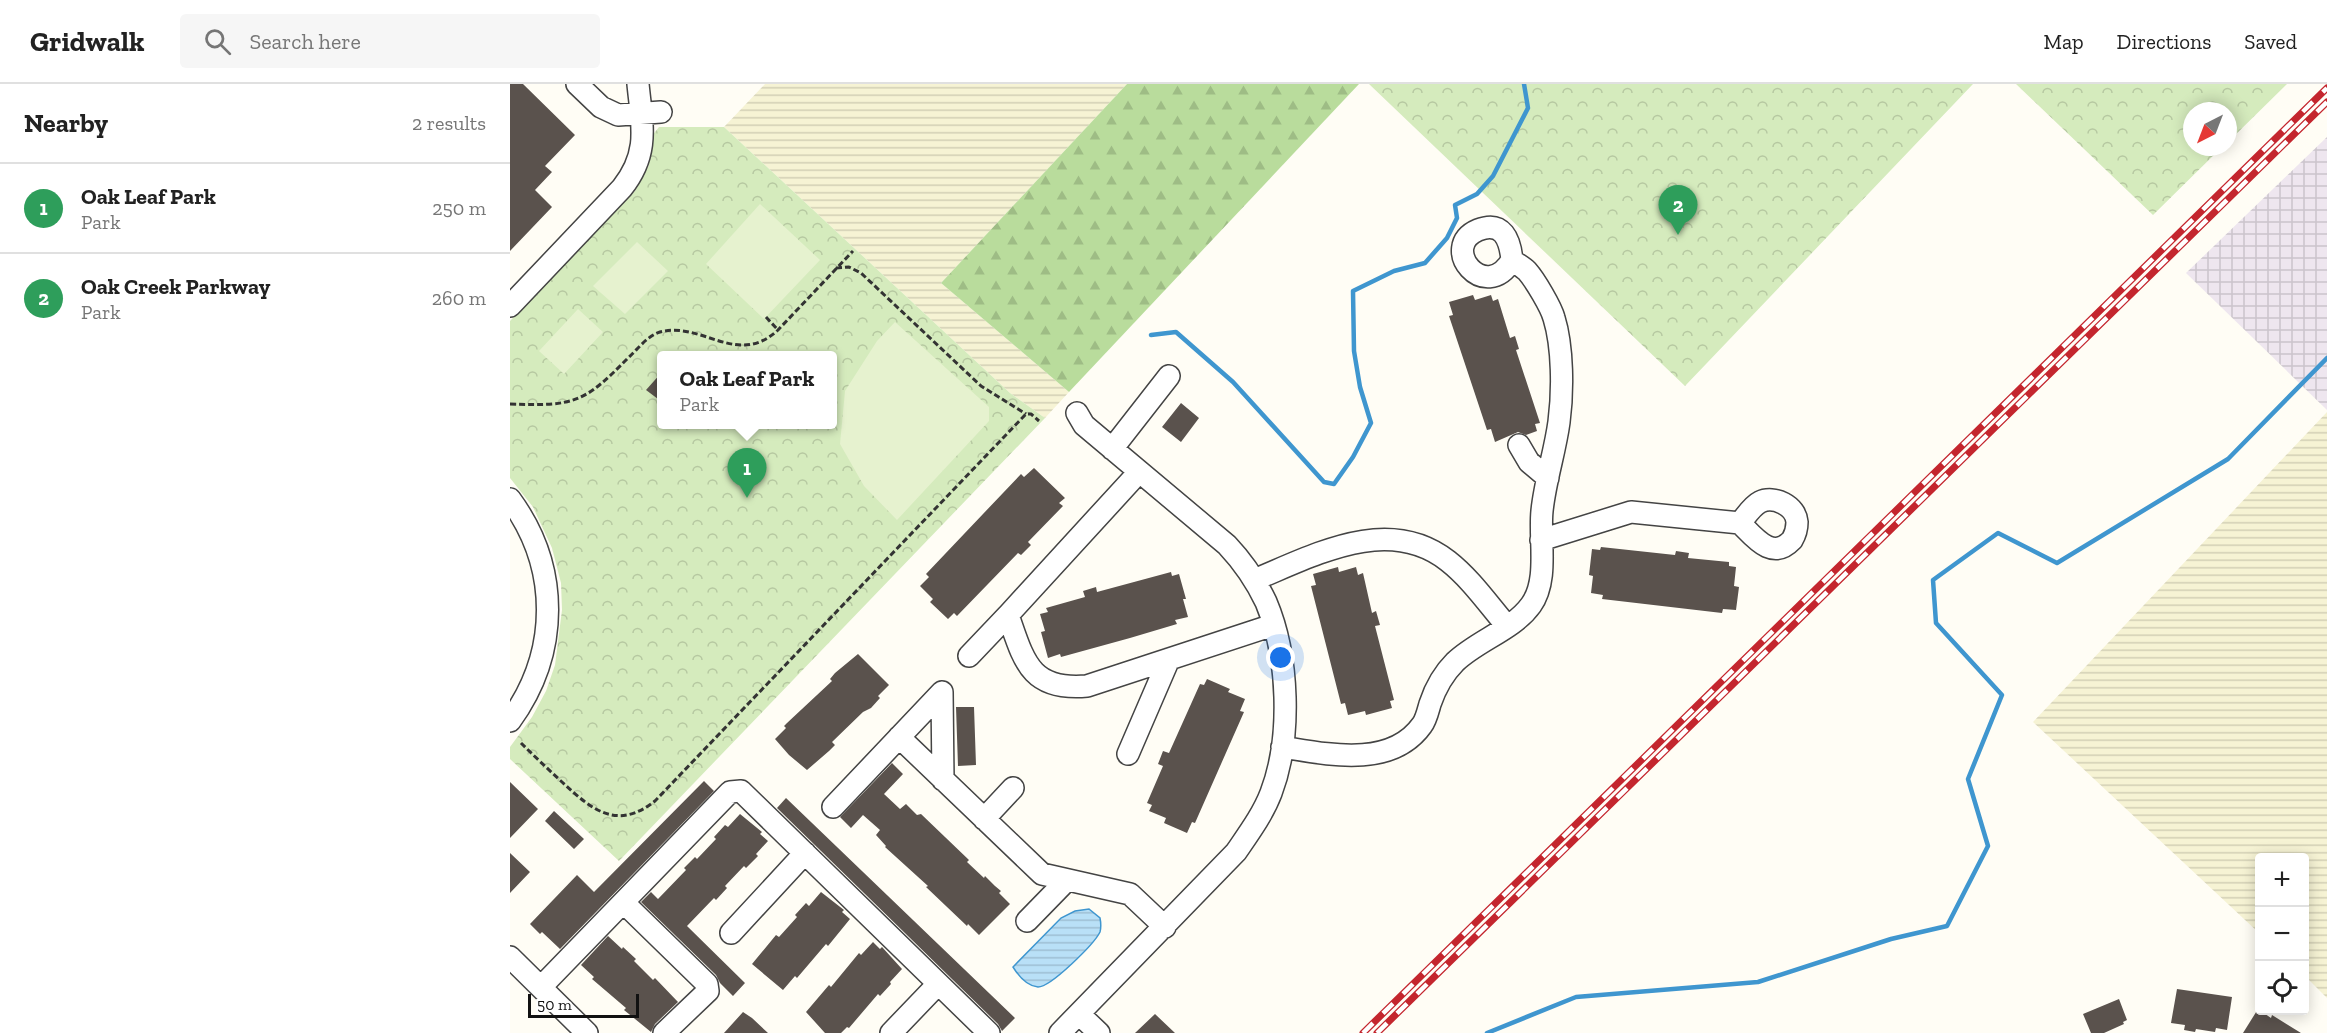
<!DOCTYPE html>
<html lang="en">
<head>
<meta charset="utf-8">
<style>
  body { margin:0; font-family:"Zilla Slab",serif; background:#f6f6f6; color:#222 }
  .controls { position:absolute; right:18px; bottom:18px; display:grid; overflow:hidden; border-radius:6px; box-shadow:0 3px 15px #0003 }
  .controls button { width:54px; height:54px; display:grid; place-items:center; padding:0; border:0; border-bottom:2px solid #e0e0e0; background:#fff; color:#222; font:30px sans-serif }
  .compass { position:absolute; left:1673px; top:18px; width:54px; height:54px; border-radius:50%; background:#fff; box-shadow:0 3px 15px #0003; rotate:222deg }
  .scale { position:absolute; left:18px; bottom:15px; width:111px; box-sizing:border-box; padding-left:6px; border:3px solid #111; border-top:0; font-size:16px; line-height:21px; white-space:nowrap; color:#111; -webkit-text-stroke:4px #fff; paint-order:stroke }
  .you { position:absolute; left:771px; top:574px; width:21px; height:21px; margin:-15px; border:4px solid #fff; border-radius:50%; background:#1a73e8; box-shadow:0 0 0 9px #1a73e833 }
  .badge { display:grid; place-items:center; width:39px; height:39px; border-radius:50%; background:#0f766e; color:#fff; font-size:20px; font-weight:700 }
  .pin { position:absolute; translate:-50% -50px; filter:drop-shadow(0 2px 3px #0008) }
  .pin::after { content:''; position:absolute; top:32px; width:21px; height:18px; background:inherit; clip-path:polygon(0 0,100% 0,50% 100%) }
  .popup { position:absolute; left:147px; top:267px; width:180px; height:78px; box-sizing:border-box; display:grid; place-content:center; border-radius:6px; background:#fff; filter:drop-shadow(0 2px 4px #0005); font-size:20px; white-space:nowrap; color:#767676 }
  .popup b { font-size:22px; color:#222 }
  .popup::after { content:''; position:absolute; left:50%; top:100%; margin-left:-12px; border:12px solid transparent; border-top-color:#fff }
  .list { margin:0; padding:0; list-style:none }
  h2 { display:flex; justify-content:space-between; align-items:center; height:78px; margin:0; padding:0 24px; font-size:26px }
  h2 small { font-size:20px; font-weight:400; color:#767676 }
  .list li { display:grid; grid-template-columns:39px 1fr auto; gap:18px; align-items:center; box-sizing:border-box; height:90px; padding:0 24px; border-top:2px solid #e0e0e0 }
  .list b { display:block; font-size:22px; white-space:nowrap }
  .list p { margin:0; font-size:20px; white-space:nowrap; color:#767676 }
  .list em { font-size:20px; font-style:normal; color:#767676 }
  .icon { flex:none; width:33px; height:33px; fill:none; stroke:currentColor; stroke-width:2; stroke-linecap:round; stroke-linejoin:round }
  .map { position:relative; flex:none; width:1817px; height:949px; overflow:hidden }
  header { display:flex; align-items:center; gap:36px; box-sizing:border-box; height:84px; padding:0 30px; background:#fff; border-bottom:2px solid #e0e0e0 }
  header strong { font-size:28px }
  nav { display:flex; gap:33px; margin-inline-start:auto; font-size:21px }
  .search { width:420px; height:54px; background:#f6f6f6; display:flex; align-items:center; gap:15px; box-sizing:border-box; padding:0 21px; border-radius:6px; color:#767676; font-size:22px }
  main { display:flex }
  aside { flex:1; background:#fff }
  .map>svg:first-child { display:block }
  .industrial { fill:url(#industrial-grid) }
  .farmland { fill:url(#farmland-rules) }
  .forest { fill:url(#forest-firs) }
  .park { fill:url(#park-crowns); fill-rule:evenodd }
  .pitch { fill:#e6f2cf }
  .water { fill:url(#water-rules); stroke:#3f96cf; stroke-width:1.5 }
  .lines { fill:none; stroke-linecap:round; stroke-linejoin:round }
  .stream { stroke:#3f96cf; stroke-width:4.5 }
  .building { fill:#5a524d }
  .minor-casing { stroke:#444; stroke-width:24 }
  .path { stroke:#333; stroke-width:3; stroke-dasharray:6 3; stroke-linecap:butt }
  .minor { stroke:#fff; stroke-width:21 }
  .rail-casing { stroke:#c4262e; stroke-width:7 }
  .rail { stroke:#fff; stroke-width:4.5; stroke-dasharray:14; stroke-linecap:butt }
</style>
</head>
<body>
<header>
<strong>Gridwalk</strong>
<div class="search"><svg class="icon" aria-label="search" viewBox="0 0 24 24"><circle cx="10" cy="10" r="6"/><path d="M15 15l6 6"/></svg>Search here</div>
<nav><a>Map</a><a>Directions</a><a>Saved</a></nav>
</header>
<main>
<aside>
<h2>Nearby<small>2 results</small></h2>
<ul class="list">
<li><span class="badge" style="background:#2e9e5b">1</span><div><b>Oak Leaf Park</b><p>Park</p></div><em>250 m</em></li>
<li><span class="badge" style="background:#2e9e5b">2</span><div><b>Oak Creek Parkway</b><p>Park</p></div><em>260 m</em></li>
</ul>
</aside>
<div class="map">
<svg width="1817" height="949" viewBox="0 0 1817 949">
  <defs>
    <pattern id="industrial-grid" width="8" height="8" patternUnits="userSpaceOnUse" patternTransform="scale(1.5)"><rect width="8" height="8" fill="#eee6ef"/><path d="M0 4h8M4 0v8" fill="none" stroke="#cbc4cc"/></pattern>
    <pattern id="farmland-rules" width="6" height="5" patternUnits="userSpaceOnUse" patternTransform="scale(1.5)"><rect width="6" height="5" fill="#f6f3d4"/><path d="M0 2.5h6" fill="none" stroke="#d2cfb5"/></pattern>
    <pattern id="forest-firs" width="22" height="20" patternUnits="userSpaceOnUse" patternTransform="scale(1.5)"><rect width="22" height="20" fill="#b9dc9c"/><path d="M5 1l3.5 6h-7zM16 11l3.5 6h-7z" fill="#9ebc85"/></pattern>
    <pattern id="park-crowns" width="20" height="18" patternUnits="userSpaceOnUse" patternTransform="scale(1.5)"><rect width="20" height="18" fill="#d5ebbd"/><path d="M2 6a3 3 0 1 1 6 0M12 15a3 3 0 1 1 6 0" fill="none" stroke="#b6c8a1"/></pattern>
    <pattern id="water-rules" width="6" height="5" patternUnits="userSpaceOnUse" patternTransform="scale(1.5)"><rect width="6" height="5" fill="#b9e0f7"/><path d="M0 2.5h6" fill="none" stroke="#9ebfd3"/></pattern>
  </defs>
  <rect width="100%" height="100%" fill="#fffdf5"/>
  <path class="industrial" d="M1817,53V326L1676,189Z"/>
  <path class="farmland" d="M255,0H617L431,199L559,308L535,334L500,309L214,43Z
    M1817,328V914L1795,892L1794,774H1750L1749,849L1523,638Z"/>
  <path class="forest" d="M617,0H849L559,308L431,199Z"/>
  <path class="park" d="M859,0H1463L1175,302Z
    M1506,0H1777L1718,58V27H1682V63H1712L1643,131Z
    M149,43H214L500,309L535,334L109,777L0,675V663L22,633L36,607L45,581L52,526L51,499L42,464L23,423L0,394V237L125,107L139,81L141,53ZM152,272H322V340H152Z"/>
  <path class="pitch" d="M250,120L310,176L254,235L196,180Z
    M127,158L158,187L115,230L83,202Z
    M68,225L93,248L54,290L29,267Z
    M385,238L479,323V337L387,436L354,402L330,360L335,307L367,257Z"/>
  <path class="water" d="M579,825L590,834C591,839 591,844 590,848C584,860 541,903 528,903C517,902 508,891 503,883L551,834L565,827Z"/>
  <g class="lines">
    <path class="stream" d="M641,251L666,248L723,298L814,398L824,400L843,373L861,339L850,303L844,267L843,207L884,187L915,179L937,154L947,134L945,121L967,110L983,92L1018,24L1014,0
      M977,949L1066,913L1248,898L1381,855L1437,842L1478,762L1458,695L1492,611L1426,539L1423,496L1488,449L1547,479L1718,375L1817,274"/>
  </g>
  <path class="building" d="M0,0H13L65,51L35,82L42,88L25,106L42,123L0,167Z
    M963,211L965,216L981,211L983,217L988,215L1000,254L1005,252L1009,265L1006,266L1030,339L1025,340L1027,347L1016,351L1008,348L985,358L981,345L977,346L939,232L943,231L939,218Z
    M152,288V318L136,306Z
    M671,319L689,334L671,358L652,343Z
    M524,384L555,414L549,419L553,422L518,458L521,461L511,471L508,469L447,532L444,529L438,535L420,518L423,515L410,502L419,493L416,490L511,390L514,393Z
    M1091,463L1165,471L1166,467L1179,469L1178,474L1219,478V482L1226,483L1224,502L1229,503L1226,526L1213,525L1212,529L1092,515L1093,511L1081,509L1083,492L1079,491L1082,465L1090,466Z
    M828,483L829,488L846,483L848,491L853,489L862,529L866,527L870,541L865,542L884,616L880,617L882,624L856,631L855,627L838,631L835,619L831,620L801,502L806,501L803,490Z
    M661,488L662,492L669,490L676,515H673L678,533L665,536L667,540L620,554L551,573L550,570L538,574L531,548L535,547L530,530L538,528L536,524L575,513L573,507L586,503L587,508Z
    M348,570L379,601L368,612L370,614L361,624L353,628L322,658L325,661L319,667L297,686L279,671L265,655L276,644L274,642L277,639L322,597L320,595L325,589Z
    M697,595L720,605L718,608L735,615L730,627L734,628L685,739L682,738L677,749L654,739L656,734L639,727L642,721L637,719L653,682L648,680L653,667L659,669L690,600L694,601Z
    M446,623H464L466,681L448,682Z
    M382,679L393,690L374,710L390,725L396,720L407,731L411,730L459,776L457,778L474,794L475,792L485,802L491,807L489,809L500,820L469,851L458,840L457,842L416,803L418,802L375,763L376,762L366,751L370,746L353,731L341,744L330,733Z
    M194,697L204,707L50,865L32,848L30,850L20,840L67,791L84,808Z
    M0,698L28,725L0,754Z
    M276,714L505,934L492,947L488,940L267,724Z
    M44,727L74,755L64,765L35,737Z
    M230,730L252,748L250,750L258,757L246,770L248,772L236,784L234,782L215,802L217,804L206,816L204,814L177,842L235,899L223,912L210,899L206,891L131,818L141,808L148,815L176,786L174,784L185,773L187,775L206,755L204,753L215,741L218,743Z
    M0,769L20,788L0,809Z
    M311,808L334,826L332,828L340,835L318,862L316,860L287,894L285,892L273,906L242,880L266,851L269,853L287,833L285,831L296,819L299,822Z
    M98,852L112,865L113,863L126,875L124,877L143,896L145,894L168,918L145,940L141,948L114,926L116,924L82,895L84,893L71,881Z
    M363,858L370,865L372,863L392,885L380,898L381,900L370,912L368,910L339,944L337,943L331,949H315L296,928L319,901L321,903L349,869L351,871Z
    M1667,905L1722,913L1717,946L1706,944L1705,948L1686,945L1685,948L1674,946L1675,941L1661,939Z
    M1609,915L1617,936L1613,938L1614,940L1594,949H1581L1573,930Z
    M1748,925L1761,934L1762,931L1791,949H1733Z
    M233,928L242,934L258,949H214Z
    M645,930L665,949H625Z"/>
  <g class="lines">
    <g class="minor-casing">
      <path id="minor" d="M67,0L91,23L108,31L151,28
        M0,222L112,104C140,69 132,41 128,0
        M1009,361L1019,378L1038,394
        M602,365L659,292
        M629,388L498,531C514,577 520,607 577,602L763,541
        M0,415C50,483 50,568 0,637
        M1031,456L1121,428L1230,439C1236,432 1242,422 1250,418C1264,411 1286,422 1287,438C1287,444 1285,451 1282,456C1262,477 1245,454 1230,439
        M744,496C805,471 878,430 938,477C961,495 978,520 997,542
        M459,572L498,531
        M389,653L532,790L620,810L655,843
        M772,663C816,670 881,685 912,641C916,636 918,627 920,620C925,605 934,589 945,578C968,556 1003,546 1021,521C1039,496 1029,456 1032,427C1035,397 1045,368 1049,338C1053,308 1053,263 1044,234C1041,223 1025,196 1017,187C1013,183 1007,180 1002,176C1000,156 993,136 968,146C928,163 975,221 1002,176
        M618,670L659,575
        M323,723L432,608L433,696
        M474,735L503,704
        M114,819L197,900L198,907L154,949
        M517,837L556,797
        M221,849L295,769
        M0,873L77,949
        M31,903L220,708L231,707L479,949
        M569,930L589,949
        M381,949L428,900
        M550,949L726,768C739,749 753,730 761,709C782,654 779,572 756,518C746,497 733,478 717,461L574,341L567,329"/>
    </g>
    <path class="path" d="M326,184L339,183L351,189L471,302L516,330
      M256,233L268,246
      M0,320C64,322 73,320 118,274C128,265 137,252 150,248C193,237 227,284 268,246L343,167
      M11,659C24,672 38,685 52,698C82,726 107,747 145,717L516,330H521L529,337"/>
    <use href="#minor" class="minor"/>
    <g class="rail-casing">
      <path id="rail" d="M853,949L1817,4
        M867,949L1817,18"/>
    </g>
    <use href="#rail" class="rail"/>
  </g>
</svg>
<div class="controls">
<button>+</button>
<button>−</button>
<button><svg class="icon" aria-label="locate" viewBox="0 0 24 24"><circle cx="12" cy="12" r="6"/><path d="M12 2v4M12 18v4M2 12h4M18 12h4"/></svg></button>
</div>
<svg class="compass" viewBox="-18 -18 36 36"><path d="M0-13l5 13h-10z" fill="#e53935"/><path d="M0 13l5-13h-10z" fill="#767676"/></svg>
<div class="scale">50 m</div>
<div class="you"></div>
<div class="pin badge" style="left:237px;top:414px;background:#2e9e5b">1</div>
<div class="popup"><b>Oak Leaf Park</b>Park</div>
<div class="pin badge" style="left:1168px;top:151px;background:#2e9e5b">2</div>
</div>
</main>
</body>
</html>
